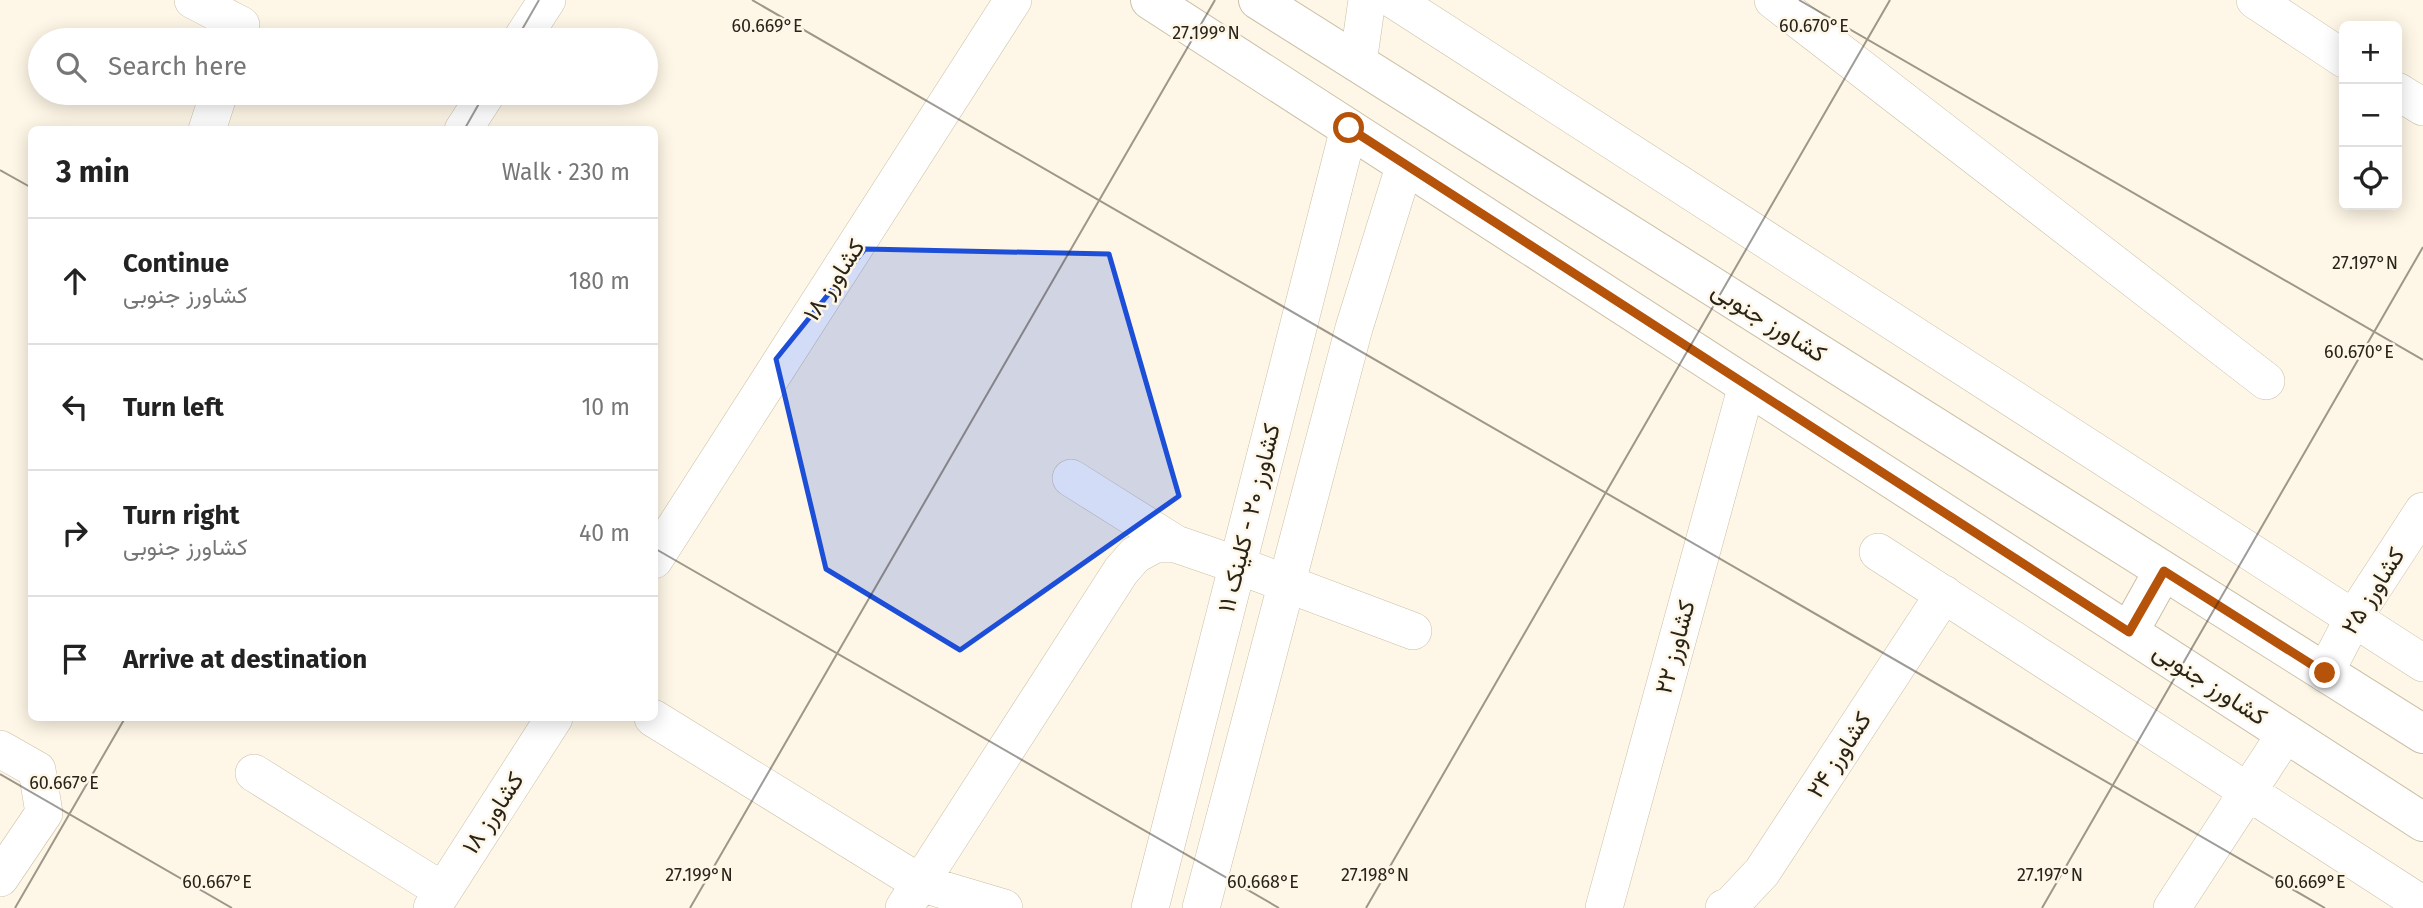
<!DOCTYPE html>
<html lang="en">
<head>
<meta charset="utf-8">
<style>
  body { margin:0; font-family:"Fira Sans",Vazirmatn,sans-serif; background:#f2f2f2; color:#222 }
  .controls { position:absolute; right:21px; top:21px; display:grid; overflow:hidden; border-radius:10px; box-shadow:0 4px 18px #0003 }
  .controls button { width:63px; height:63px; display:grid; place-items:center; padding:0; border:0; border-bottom:2px solid #e0e0e0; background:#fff; color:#222; font:35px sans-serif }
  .stop { position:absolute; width:21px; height:21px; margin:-16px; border:5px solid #b45309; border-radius:50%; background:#fff }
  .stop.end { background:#b45309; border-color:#fff; box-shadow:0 2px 7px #0008 }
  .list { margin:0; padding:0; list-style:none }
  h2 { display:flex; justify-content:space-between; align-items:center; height:91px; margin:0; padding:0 28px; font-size:30px }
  h2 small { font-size:23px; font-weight:400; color:#767676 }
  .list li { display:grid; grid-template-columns:46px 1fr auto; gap:21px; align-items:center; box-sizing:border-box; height:126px; padding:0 28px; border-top:2px solid #e0e0e0 }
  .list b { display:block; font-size:26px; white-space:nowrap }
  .list p { margin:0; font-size:23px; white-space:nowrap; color:#767676 }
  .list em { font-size:23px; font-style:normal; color:#767676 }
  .icon { flex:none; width:38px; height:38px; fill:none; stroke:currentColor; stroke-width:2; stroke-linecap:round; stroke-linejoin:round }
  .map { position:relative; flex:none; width:2423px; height:908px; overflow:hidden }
  .search { position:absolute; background:#fff; box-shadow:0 4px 18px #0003; left:28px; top:28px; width:630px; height:77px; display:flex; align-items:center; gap:18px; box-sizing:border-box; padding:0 24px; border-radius:38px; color:#767676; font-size:26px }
  .panel { position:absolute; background:#fff; box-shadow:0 4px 18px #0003; left:28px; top:126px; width:630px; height:595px; border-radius:10px }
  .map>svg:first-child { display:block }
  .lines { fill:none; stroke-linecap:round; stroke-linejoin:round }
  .minor-casing { stroke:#cbbfa6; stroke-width:38 }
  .major-casing { stroke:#cbbfa6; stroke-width:40 }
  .minor { stroke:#fff; stroke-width:37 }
  .major { stroke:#fff; stroke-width:38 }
  .route { stroke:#b45309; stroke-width:9 }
  .marked { fill:#1d4ed8; fill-opacity:0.2; stroke:#1d4ed8; stroke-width:5; stroke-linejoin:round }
  .ticks { fill:none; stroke:#28241a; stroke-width:2; stroke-opacity:0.45 }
  .labels { text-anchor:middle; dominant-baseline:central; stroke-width:5; stroke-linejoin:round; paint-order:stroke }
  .street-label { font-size:24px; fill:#28241a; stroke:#fef6e6 }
  .ticks-label { font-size:18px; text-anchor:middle; fill:#28241a; stroke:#fef6e6; stroke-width:5; stroke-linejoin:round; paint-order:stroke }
</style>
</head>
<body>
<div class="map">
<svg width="2423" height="908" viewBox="0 0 2423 908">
  <rect width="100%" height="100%" fill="#fef6e6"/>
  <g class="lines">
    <g class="minor-casing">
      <path id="minor" d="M193,0L241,25
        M1394,0L2423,663
        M1773,0L2266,381
        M2255,0L2344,59
        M521,40L547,0
        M1358,63L1367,0
        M2397,91L2423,107
        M207,130L219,93
        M463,130L487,93
        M1071,478L1176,544
        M1878,552L2423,905
        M654,560L1013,0
        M2325,673L2354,617L2423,511
        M653,718L920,883L1004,908
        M0,749L37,770L44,813L0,878
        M254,773L443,891
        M432,908L554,718
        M904,908L1121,571L1135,555L1155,544H1176L1237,565L1413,631
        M1150,908L1349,128
        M1201,908L1354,328L1405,164
        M1604,908L1747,385
        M1724,908L1731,905L1762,872L1944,594
        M2172,908L2286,733"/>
    </g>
    <g class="major-casing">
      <path id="major" d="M1150,0L2423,822
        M1258,0L2423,734
        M2129,632L2163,571"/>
    </g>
    <use href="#minor" class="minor"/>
    <use href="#major" class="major"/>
  </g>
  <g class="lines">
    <path class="route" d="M1349,128L2129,632L2164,571L2325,673"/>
  </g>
  <path class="marked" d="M865,249L1109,254L1179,496L960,650L826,569L776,359Z"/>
  <path class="ticks" d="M752,0L2325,908M1799,0L2423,360M516,40L539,0M464,130L485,93M0,170L32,188M654,548L1279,908M0,774L232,908M15,908L125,718M690,908L1215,0M1366,908L1890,0M2042,908L2423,247"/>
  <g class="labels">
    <g class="street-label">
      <text transform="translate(834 280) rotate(-57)">کشاورز ۱۸</text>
      <text transform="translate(1769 322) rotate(32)">کشاورز جنوبی</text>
      <text transform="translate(1249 518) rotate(-76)">کشاورز ۲۰ - کلینک ۱۱</text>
      <text transform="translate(2373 591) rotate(-58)">کشاورز ۲۵</text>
      <text transform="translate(1675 647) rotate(-75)">کشاورز ۲۲</text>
      <text transform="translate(2210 684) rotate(33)">کشاورز جنوبی</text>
      <text transform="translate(1839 755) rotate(-57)">کشاورز ۲۴</text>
      <text transform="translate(493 813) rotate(-57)">کشاورز ۱۸</text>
    </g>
  </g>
  <g class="ticks-label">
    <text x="767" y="32">60.669°E</text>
    <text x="1814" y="32">60.670°E</text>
    <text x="1206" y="39">27.199°N</text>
    <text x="2365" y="269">27.197°N</text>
    <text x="2359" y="358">60.670°E</text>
    <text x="64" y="789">60.667°E</text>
    <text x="699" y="881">27.199°N</text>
    <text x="1375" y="881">27.198°N</text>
    <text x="2050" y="881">27.197°N</text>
    <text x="217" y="888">60.667°E</text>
    <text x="1263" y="888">60.668°E</text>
    <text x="2310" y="888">60.669°E</text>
  </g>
</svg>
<div class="controls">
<button>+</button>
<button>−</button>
<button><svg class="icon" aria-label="locate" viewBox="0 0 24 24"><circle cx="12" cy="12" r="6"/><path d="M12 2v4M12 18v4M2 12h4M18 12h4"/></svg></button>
</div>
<div class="stop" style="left:1349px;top:128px"></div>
<div class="stop end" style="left:2325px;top:673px"></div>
<div class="search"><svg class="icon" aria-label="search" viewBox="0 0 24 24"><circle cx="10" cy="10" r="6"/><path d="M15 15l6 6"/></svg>Search here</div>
<section class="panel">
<h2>3 min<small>Walk · 230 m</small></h2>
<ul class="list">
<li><svg class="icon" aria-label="ahead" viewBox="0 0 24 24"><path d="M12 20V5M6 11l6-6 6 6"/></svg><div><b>Continue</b><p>کشاورز جنوبی</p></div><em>180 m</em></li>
<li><svg class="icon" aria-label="left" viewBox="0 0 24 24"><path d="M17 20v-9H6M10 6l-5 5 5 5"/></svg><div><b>Turn left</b></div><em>10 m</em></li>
<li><svg class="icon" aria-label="right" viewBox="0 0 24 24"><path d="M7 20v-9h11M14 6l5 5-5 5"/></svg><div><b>Turn right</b><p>کشاورز جنوبی</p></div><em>40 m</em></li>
<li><svg class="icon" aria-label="arrive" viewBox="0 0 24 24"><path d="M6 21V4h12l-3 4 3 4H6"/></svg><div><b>Arrive at destination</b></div></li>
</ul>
</section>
</div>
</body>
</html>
